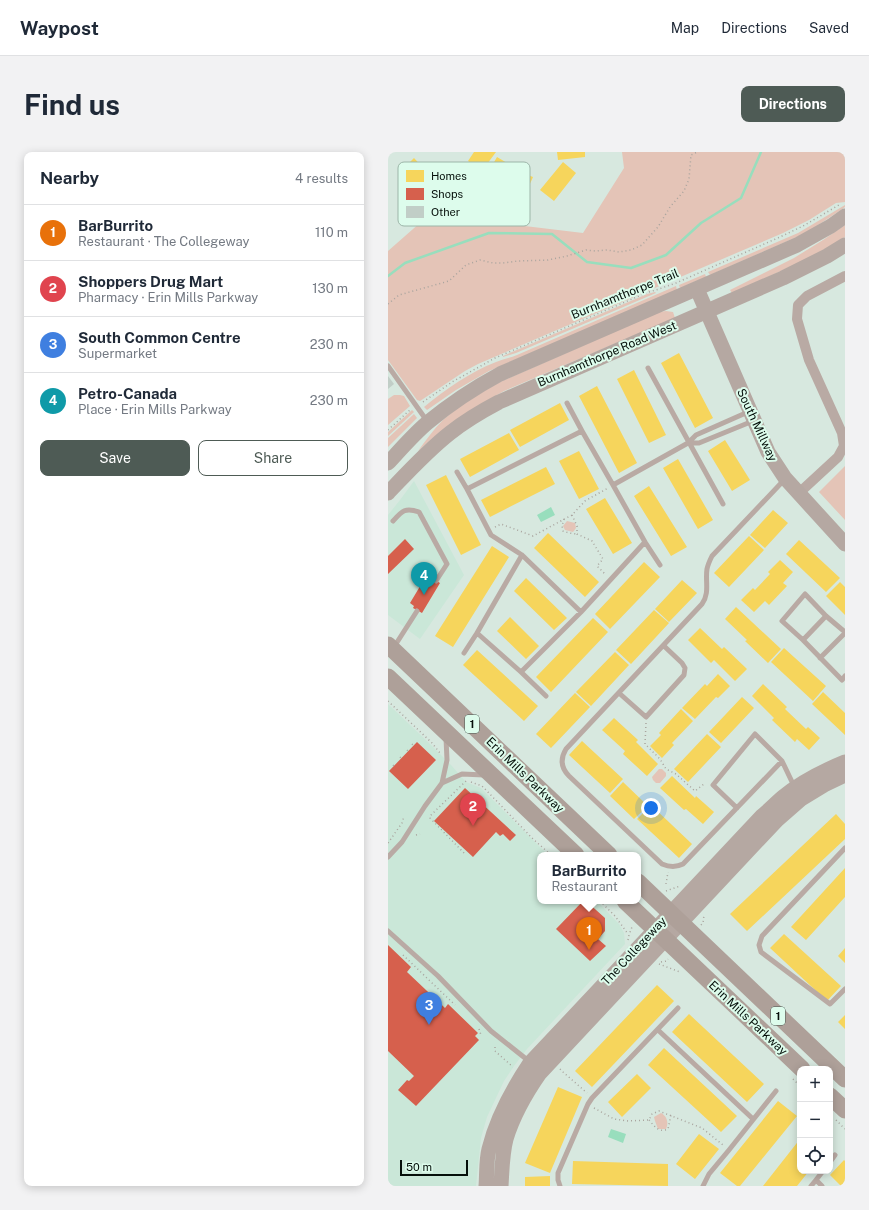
<!DOCTYPE html>
<html lang="en">
<head>
<meta charset="utf-8">
<style>
  body { margin:0; font-family:"Public Sans",sans-serif; background:#f2f2f3; color:#1f2937 }
  .controls { position:absolute; right:12px; bottom:12px; display:grid; overflow:hidden; border-radius:8px; box-shadow:0 2px 10px #0003 }
  .controls button { width:36px; height:36px; display:grid; place-items:center; padding:0; border:0; border-bottom:1px solid #e0e1e3; background:#fff; color:#1f2937; font:20px sans-serif }
  .scale { position:absolute; left:12px; bottom:10px; width:68px; box-sizing:border-box; padding-left:4px; border:2px solid #050f0a; border-top:0; font-size:11px; line-height:14px; white-space:nowrap; color:#050f0a; -webkit-text-stroke:3px #ddfcec; paint-order:stroke }
  .you { position:absolute; left:263px; top:656px; width:14px; height:14px; margin:-10px; border:3px solid #fff; border-radius:50%; background:#1a73e8; box-shadow:0 0 0 6px #1a73e833 }
  .badge { display:grid; place-items:center; width:26px; height:26px; border-radius:50%; background:#4e5b55; color:#fff; font-size:13px; font-weight:700 }
  .pin { position:absolute; translate:-50% -33px; filter:drop-shadow(0 1px 2px #0008) }
  .pin::after { content:''; position:absolute; top:21px; width:14px; height:12px; background:inherit; clip-path:polygon(0 0,100% 0,50% 100%) }
  .popup { position:absolute; left:149px; top:700px; width:104px; height:52px; box-sizing:border-box; display:grid; place-content:center; border-radius:8px; background:#fff; filter:drop-shadow(0 1px 3px #0005); font-size:13px; white-space:nowrap; color:#747a83 }
  .popup b { font-size:15px; color:#1f2937 }
  .popup::after { content:''; position:absolute; left:50%; top:100%; margin-left:-8px; border:8px solid transparent; border-top-color:#fff }
  .list { margin:0; padding:0; list-style:none }
  h2 { display:flex; justify-content:space-between; align-items:center; height:52px; margin:0; padding:0 16px; font-size:17px }
  h2 small { font-size:13px; font-weight:400; color:#747a83 }
  .list li { display:grid; grid-template-columns:26px 1fr auto; gap:12px; align-items:center; box-sizing:border-box; height:56px; padding:0 16px; border-top:1px solid #e0e1e3 }
  .list b { display:block; font-size:15px; white-space:nowrap }
  .list p { margin:0; font-size:13px; white-space:nowrap; color:#747a83 }
  .list em { font-size:13px; font-style:normal; color:#747a83 }
  .actions { display:flex; gap:8px; padding:12px 16px }
  .actions a { flex:1; padding:9px 0; border:1px solid #4e5b55; border-radius:8px; text-align:center; font-size:14px; color:#4e5b55 }
  .actions .main { background:#4e5b55; color:#fff }
  .icon { flex:none; width:22px; height:22px; fill:none; stroke:currentColor; stroke-width:2; stroke-linecap:round; stroke-linejoin:round }
  .map { position:relative; flex:none; width:457px; height:1034px; overflow:hidden; border-radius:8px }
  header { display:flex; align-items:center; gap:24px; box-sizing:border-box; height:56px; padding:0 20px; background:#fff; border-bottom:1px solid #e0e1e3 }
  header strong { font-size:19px }
  nav { display:flex; gap:22px; margin-inline-start:auto; font-size:14px }
  .intro { display:flex; align-items:center; justify-content:space-between; box-sizing:border-box; height:96px; padding:0 24px }
  h1 { margin:0; font-size:28px }
  .button { padding:10px 18px; border-radius:8px; background:#4e5b55; color:#fff; font-size:14px; font-weight:700 }
  main { display:flex; gap:24px; padding:0 24px }
  aside { flex:1; background:#fff; border-radius:8px; box-shadow:0 2px 10px #0003 }
  .map>svg:first-child { display:block }
  .built { fill:#cae7d8 }
  .green { fill:#e4c4b7 }
  .water { fill:#98debd }
  .homes { fill:#f6d55c }
  .shops { fill:#d6604d }
  .lines { fill:none; stroke-linecap:round; stroke-linejoin:round }
  .stream { stroke:#98debd; stroke-width:2.5 }
  .building { fill:#c1cec7 }
  .path { stroke:#a9a49e; stroke-width:1.5; stroke-dasharray:1 3; stroke-linecap:butt }
  .lane { stroke:#b9aaa4; stroke-width:5 }
  .street { stroke:#b9aaa4; stroke-width:10 }
  .secondary { stroke:#b5a8a2; stroke-width:15 }
  .primary { stroke:#aea099; stroke-width:17 }
  .labels { text-anchor:middle; dominant-baseline:central; stroke-width:4; stroke-linejoin:round; paint-order:stroke }
  .shield { fill:#ddfcec; stroke:#46564e; stroke-width:1 }
  .shield-label { font-size:11px; font-weight:bold; fill:#050f0a }
  .street-label { font-size:12px; fill:#050f0a; stroke:#ddfcec }
  .key { fill:#ddfcec; stroke:#9cb5a8; stroke-width:1 }
  .key-label { font-size:11px; fill:#050f0a }
</style>
</head>
<body>
<header>
<strong>Waypost</strong>
<nav><a>Map</a><a>Directions</a><a>Saved</a></nav>
</header>
<div class="intro"><h1>Find us</h1><a class="button">Directions</a></div>
<main>
<aside>
<h2>Nearby<small>4 results</small></h2>
<ul class="list">
<li><span class="badge" style="background:#e8710a">1</span><div><b>BarBurrito</b><p>Restaurant · The Collegeway</p></div><em>110 m</em></li>
<li><span class="badge" style="background:#e0444e">2</span><div><b>Shoppers Drug Mart</b><p>Pharmacy · Erin Mills Parkway</p></div><em>130 m</em></li>
<li><span class="badge" style="background:#3f7fe0">3</span><div><b>South Common Centre</b><p>Supermarket</p></div><em>230 m</em></li>
<li><span class="badge" style="background:#0f9aa8">4</span><div><b>Petro-Canada</b><p>Place · Erin Mills Parkway</p></div><em>230 m</em></li>
</ul>
<div class="actions"><a class="main">Save</a><a>Share</a></div>
</aside>
<div class="map">
<svg width="457" height="1034" viewBox="0 0 457 1034">
  <rect width="100%" height="100%" fill="#d7e8df"/>
  <path class="built" d="M26,329L76,423L32,487L0,463V363L12,348Z
    M0,552L41,591L63,613L78,630L93,636L160,703H152V749H209L231,772L236,781L237,792L139,897L126,914L116,929L99,965L93,986L88,1034H0Z"/>
  <path class="green" d="M234,0H457V50L448,51L421,68L395,81L90,212L77,219L32,249L29,248L0,208V99L58,48L120,72L195,81L236,16Z
    M457,53V55L453,58L418,81L322,123L320,120L410,81Z
    M457,73V85C421,108 382,124 344,141L342,138L406,106L435,88Z
    M317,122L318,125L292,136L291,133Z
    M288,134L289,138L101,219L68,238L39,258L36,255C58,237 82,220 108,210C115,207 122,206 129,203Z
    M267,140L268,141L128,201L115,205V204L259,142Z
    M278,159L285,160L287,166L116,239C85,256 56,275 30,299C38,288 46,277 55,268C72,253 92,241 112,230L271,160Z
    M6,243H12L16,244L22,254L0,273V247Z
    M24,258L26,260L0,284V280Z
    M26,262L29,266L0,295V286Z
    M457,314V368L431,340Z
    M179,369L187,371L188,376L185,380L177,378L175,374Z
    M271,617H274L278,621V624L272,631H268L265,628L264,625Z
    M273,961C279,964 281,971 278,977H270L267,969L266,965Z"/>
  <path class="water" d="M163,355L167,363L153,370L149,363Z
    M223,977L238,982L235,991L220,985Z"/>
  <path class="homes" d="M86,0H108L94,19L80,9Z
    M169,0H197V5L170,8Z
    M109,5L124,14L112,34L97,26Z
    M26,6L40,21L24,37L10,22Z
    M175,10L188,21L166,49L152,38Z
    M125,17L145,25L137,43L118,35Z
    M37,26L57,35L50,50L31,41Z
    M291,201L325,266L307,276L273,211Z
    M246,218L278,283L261,291L229,227Z
    M209,234L249,311L231,321L191,244Z
    M172,251L181,268L132,295L122,278Z
    M121,281L131,298L82,325L72,307Z
    M337,288L362,328L344,339L320,299Z
    M191,299L211,337L191,347L171,309Z
    M290,307L325,368L310,377L275,316Z
    M158,315L167,332L102,365L93,348Z
    M58,323L93,393L73,403L38,333Z
    M261,334L299,395L283,404L246,344Z
    M217,346L244,391L225,402L198,357Z
    M385,358L400,371L377,396L362,383Z
    M160,381L211,430L197,445L146,396Z
    M361,384L376,398L341,435L326,421Z
    M411,388L452,426L438,440L398,402Z
    M104,394L121,405L65,495L47,484Z
    M392,408L405,420L395,431L399,434L381,453L377,449L366,460L353,448L365,436L367,438L382,422L380,420Z
    M256,410L272,425L222,477L207,462Z
    M138,426L179,466L166,478L126,439Z
    M294,428L309,441L281,470L267,457Z
    M452,430L457,435V463L438,444Z
    M348,455L393,497L380,511L357,489L359,488L337,467Z
    M266,458L281,471L243,512L228,498Z
    M122,465L151,494L138,507L109,479Z
    M205,466L220,480L163,540L148,525Z
    M312,476L334,497L336,495L359,517L347,529L326,508L323,511L300,488Z
    M396,496L438,534L425,549L383,510Z
    M89,498L150,554L136,569L75,513Z
    M227,500L241,513L203,554L188,540Z
    M330,522L342,534L330,546L328,545L307,567L294,556L317,532L319,534Z
    M375,532L399,555L397,557L418,577L420,575L432,586L421,598L409,587L407,590L384,568L386,566L364,544Z
    M435,540L457,561V583L424,552Z
    M187,541L202,555L163,596L148,582Z
    M354,545L366,556L333,591L321,580Z
    M293,557L305,569L284,591L286,593L274,606L262,594L273,583L271,581Z
    M226,566L250,588L248,590L270,612L259,624L235,602L237,599L214,578Z
    M319,582L333,595L300,630L286,617Z
    M194,589L235,627L222,641L181,603Z
    M284,624L307,646L308,644L326,660L315,672L298,657L296,658L272,636Z
    M235,630L260,654L246,667L222,644Z
    M263,653L304,692L291,706L249,667Z
    M448,662L457,672V687L359,779L342,762Z
    M457,716V745L418,788L403,775Z
    M396,782L453,834L439,849L382,796Z
    M457,796V811L450,804Z
    M269,833L286,849L204,935L187,919Z
    M301,862L376,932L359,950L284,880Z
    M457,863V877L450,870Z
    M276,896L349,964L333,980L260,913Z
    M249,922L263,936L234,965L220,950Z
    M170,935L194,945L162,1021L137,1011Z
    M390,949L409,964L352,1034H349L332,1021Z
    M311,982L331,997L307,1027L288,1012Z
    M412,987V1019H421L409,1034H375Z
    M456,1008L457,1009V1034H453L442,1023Z
    M185,1009L280,1012V1034L184,1032Z
    M162,1024V1034H137V1025Z"/>
  <path class="shops" d="M17,387L26,397L0,422V404Z
    M44,426L52,431L34,461L25,456L26,454L22,451L34,431L39,434Z
    M29,590L48,608L20,637L1,619Z
    M77,636L128,683L122,689L115,682L112,684L108,680L85,705L46,669Z
    M195,749H198L217,766V779L210,787L218,794L202,809L168,777Z
    M0,793L23,815L19,820L57,856L60,852L90,881L87,884L91,888L28,954L10,938L19,928L21,929L26,924L0,899Z"/>
  <g class="lines">
    <path class="stream" d="M0,124L17,111L101,81L164,82L199,110L243,116L278,103L313,71L353,46L373,0"/>
  </g>
  <path class="building" d="M0,224L6,232L0,237Z"/>
  <g class="lines">
    <path class="path" d="M0,152L11,143L61,129L78,113L92,108L105,111H115L130,109L160,108L179,104L198,98L207,99L219,98L231,100L243,98L254,93L270,75L282,55L296,39L301,27L303,3L309,0
      M35,250L64,230L107,206L258,141L271,137L288,131L392,85L415,74L451,53
      M0,278L23,257
      M184,363L189,374V382L204,389L215,407L209,414L217,422
      M176,367L174,374L175,379L181,381L189,382
      M107,375L113,372L145,384L184,363L197,349L220,336
      M0,549L44,591L52,601
      M258,571L257,592L272,607L278,617L288,622L307,639L316,632H318
      M24,592L25,593
      M19,598L20,599
      M12,605L13,606
      M5,613L6,614
      M78,629L42,664V666L78,703
      M83,630L94,634L98,638L144,686L163,703
      M28,683L32,682
      M0,691L14,671L16,664
      M278,732L280,720
      M278,739L292,734
      M212,749L227,764L240,782
      M313,773L315,771L316,763
      M240,788L241,783L244,775
      M15,803L67,853
      M273,810L279,809L280,807
      M271,812L292,820
      M91,877L93,883
      M107,895V899L125,915
      M172,917L175,920L199,941
      M405,927L412,934
      M206,956L226,967L240,969L261,968L264,962L271,959L314,976L335,993
      M261,968C267,975 271,981 280,977L283,963
      M448,968L457,977"/>
    <path class="lane" d="M0,214L39,269
      M260,216L335,352
      M179,251L194,279
      M300,291H311L365,269
      M69,320L79,337
      M397,327L324,404C322,408 320,412 319,417C317,429 322,441 314,452L178,597C172,607 173,616 181,624L274,712C281,715 287,716 295,712L394,609L406,634
      M225,333L257,390L193,460L134,403L103,383L79,337L194,279L225,333L300,291L308,283L360,260
      M5,369C14,359 17,355 31,360L59,412L48,429
      M257,390L272,413
      M134,403L89,481L133,520L193,460
      M457,480L438,464L417,442L394,469L415,488L454,528L457,524
      M415,488L438,464
      M6,495L29,459
      M76,501L89,481
      M432,506L457,481
      M133,520L158,544
      M231,541L258,565L296,523L297,516L294,511L276,494
      M54,631L74,622L96,623
      M349,656L325,633L367,582L394,609
      M457,696L374,784L371,793L373,800L442,852L457,837
      M0,705L14,690L37,654L54,631L59,608L58,586
      M0,779L50,824L103,879L142,910
      M270,878L365,967
      M442,1010L447,1003
      M428,1028L435,1019
      M172,1034L170,1028V1021L200,952L204,946L290,856
      M315,1034L321,1022L341,998L388,939
      M423,1034L428,1028L434,1034"/>
    <path class="street" d="M411,341L450,305L456,294L454,281L421,208L409,167L410,153L419,144L457,124"/>
    <path class="secondary" d="M309,137L380,300L397,326L457,392
      M0,311C13,297 25,283 39,271C62,252 86,236 112,222L409,93L443,74L457,64
      M0,341C20,320 39,299 62,281C77,269 94,259 111,250L395,126L439,104L457,93
      M98,1034C99,1022 98,1009 101,997C109,965 124,938 142,911L374,664C381,658 388,651 395,645C413,630 435,619 457,610
      M113,1034C114,1019 114,1002 118,987C125,964 138,941 152,921L389,668L413,647L436,633L457,623"/>
    <path class="primary" d="M0,493L221,703
      M0,525L188,703
      M250,730L457,927
      M237,749L414,917
      M442,944L457,958"/>
  </g>
  <g class="labels">
    <g class="shield">
      <rect x="77" y="563" width="14" height="18" rx="3"/>
      <rect x="383" y="855" width="14" height="18" rx="3"/>
    </g>
    <g class="shield-label">
      <text x="84" y="572">1</text>
      <text x="390" y="864">1</text>
    </g>
    <g class="street-label">
      <text transform="translate(237 142) rotate(-22)">Burnhamthorpe Trail</text>
      <text transform="translate(219 202) rotate(-23)">Burnhamthorpe Road West</text>
      <text transform="translate(369 273) rotate(65)">South Millway</text>
      <text transform="translate(137 623) rotate(44)">Erin Mills Parkway</text>
      <text transform="translate(246 799) rotate(-47)">The Collegeway</text>
      <text transform="translate(360 866) rotate(43)">Erin Mills Parkway</text>
    </g>
  </g>
  <rect x="10" y="10" width="132" height="64" rx="6" class="key"/>
  <rect x="18" y="18" width="18" height="12" fill="#f6d55c"/>
  <rect x="18" y="36" width="18" height="12" fill="#d6604d"/>
  <rect x="18" y="54" width="18" height="12" fill="#c1cec7"/>
  <g class="key-label">
    <text x="43" y="28">Homes</text>
    <text x="43" y="46">Shops</text>
    <text x="43" y="64">Other</text>
  </g>
</svg>
<div class="controls">
<button>+</button>
<button>−</button>
<button><svg class="icon" aria-label="locate" viewBox="0 0 24 24"><circle cx="12" cy="12" r="6"/><path d="M12 2v4M12 18v4M2 12h4M18 12h4"/></svg></button>
</div>
<div class="scale">50 m</div>
<div class="you"></div>
<div class="pin badge" style="left:201px;top:798px;background:#e8710a">1</div>
<div class="popup"><b>BarBurrito</b>Restaurant</div>
<div class="pin badge" style="left:85px;top:674px;background:#e0444e">2</div>
<div class="pin badge" style="left:41px;top:873px;background:#3f7fe0">3</div>
<div class="pin badge" style="left:36px;top:443px;background:#0f9aa8">4</div>
</div>
</main>
</body>
</html>
